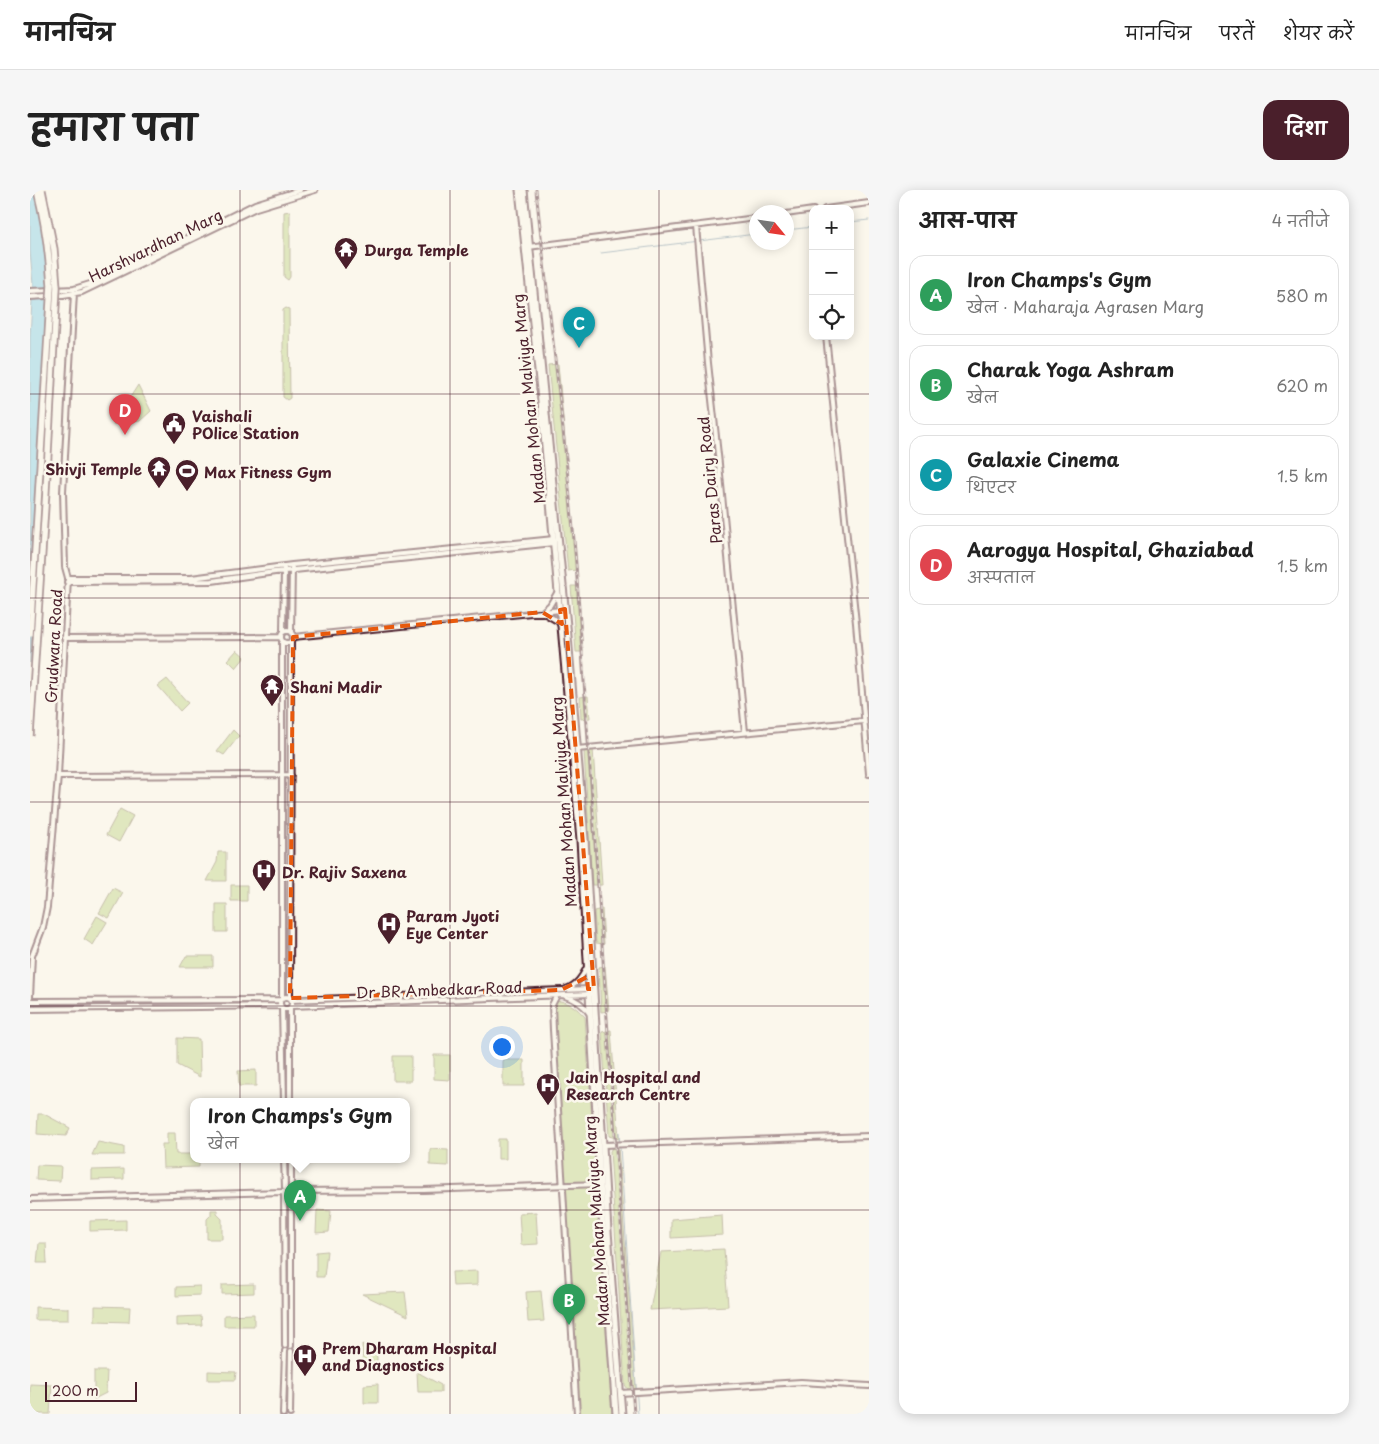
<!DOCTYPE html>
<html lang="hi">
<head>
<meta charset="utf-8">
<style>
  body { margin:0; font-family:"Playpen Sans","Playpen Sans Deva",sans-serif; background:#f6f6f6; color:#222 }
  .controls { position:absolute; right:15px; top:15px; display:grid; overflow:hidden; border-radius:10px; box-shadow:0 2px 12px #0003 }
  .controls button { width:45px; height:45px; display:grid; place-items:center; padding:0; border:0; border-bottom:1px solid #e0e0e0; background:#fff; color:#222; font:25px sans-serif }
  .compass { position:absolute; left:719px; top:15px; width:45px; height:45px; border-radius:50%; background:#fff; box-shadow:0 2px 12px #0003; rotate:119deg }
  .scale { position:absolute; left:15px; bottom:12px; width:92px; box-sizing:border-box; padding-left:5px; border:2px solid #4a1f2b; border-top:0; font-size:14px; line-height:18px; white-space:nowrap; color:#4a1f2b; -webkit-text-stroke:4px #fbf7ec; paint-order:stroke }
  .you { position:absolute; left:471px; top:856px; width:18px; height:18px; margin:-12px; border:4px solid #fff; border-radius:50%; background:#1a73e8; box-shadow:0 0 0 8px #1a73e833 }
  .badge { display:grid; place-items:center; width:32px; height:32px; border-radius:50%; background:#4a1f2b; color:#fff; font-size:16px; font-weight:700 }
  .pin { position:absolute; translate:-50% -41px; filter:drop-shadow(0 1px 2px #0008) }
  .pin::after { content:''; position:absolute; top:26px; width:18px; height:15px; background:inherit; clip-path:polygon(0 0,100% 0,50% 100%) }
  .popup { position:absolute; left:160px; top:908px; width:220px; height:65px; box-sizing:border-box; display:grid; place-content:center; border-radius:10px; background:#fff; filter:drop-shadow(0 1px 4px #0005); font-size:16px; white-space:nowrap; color:#767676 }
  .popup b { font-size:19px; color:#222 }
  .popup::after { content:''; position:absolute; left:50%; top:100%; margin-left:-10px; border:10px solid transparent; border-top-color:#fff }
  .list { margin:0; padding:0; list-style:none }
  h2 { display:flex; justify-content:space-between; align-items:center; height:65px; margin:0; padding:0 20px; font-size:21px }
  h2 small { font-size:16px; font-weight:400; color:#767676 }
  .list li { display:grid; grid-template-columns:32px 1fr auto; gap:15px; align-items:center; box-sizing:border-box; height:80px; margin:0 10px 10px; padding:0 10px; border:1px solid #e0e0e0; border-radius:15px }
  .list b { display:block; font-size:19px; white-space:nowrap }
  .list p { margin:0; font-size:16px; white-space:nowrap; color:#767676 }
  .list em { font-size:16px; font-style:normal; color:#767676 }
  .icon { flex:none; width:28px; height:28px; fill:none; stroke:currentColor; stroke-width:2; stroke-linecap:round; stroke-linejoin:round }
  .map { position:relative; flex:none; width:839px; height:1224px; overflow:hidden; border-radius:15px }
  header { display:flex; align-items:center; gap:30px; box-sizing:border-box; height:70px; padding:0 25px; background:#fff; border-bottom:1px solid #e0e0e0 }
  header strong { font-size:24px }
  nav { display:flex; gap:28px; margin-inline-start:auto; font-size:18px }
  .intro { display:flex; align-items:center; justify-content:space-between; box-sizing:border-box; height:120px; padding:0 30px }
  h1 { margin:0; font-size:35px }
  .button { padding:12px 22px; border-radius:15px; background:#4a1f2b; color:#fff; font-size:18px; font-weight:700 }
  main { display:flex; gap:30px; padding:0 30px }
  aside { flex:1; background:#fff; border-radius:15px; box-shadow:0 2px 12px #0003 }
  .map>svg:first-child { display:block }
  .green { fill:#bfd288; stroke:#84785a }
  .water { fill:#86cee7; stroke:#6e889c }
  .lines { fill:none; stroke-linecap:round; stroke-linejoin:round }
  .stream { stroke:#6e889c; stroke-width:1 }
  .minor-casing { stroke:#4a1f2b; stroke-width:8 }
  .major-casing { stroke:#4a1f2b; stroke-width:9 }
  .minor { stroke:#fbf7ec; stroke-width:4 }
  .major { stroke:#fbf7ec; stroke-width:5 }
  .rail-casing { stroke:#4a1f2b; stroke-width:3 }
  .rail { stroke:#fbf7ec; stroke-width:1; stroke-dasharray:4; stroke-linecap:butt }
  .highway-bridge-casing { stroke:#4a1f2b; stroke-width:9; stroke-linecap:butt }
  .highway-bridge { stroke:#fbf7ec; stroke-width:5.5 }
  .marked { fill:none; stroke:#e8590c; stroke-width:4; stroke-dasharray:10 6; stroke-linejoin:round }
  .grid { fill:none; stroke:#4a1f2b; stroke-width:1; stroke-opacity:0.55 }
  .labels { text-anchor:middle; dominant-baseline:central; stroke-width:5; stroke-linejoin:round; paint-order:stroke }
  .street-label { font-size:15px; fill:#4a1f2b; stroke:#fbf7ec }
  .poi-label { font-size:15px; font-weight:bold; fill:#4a1f2b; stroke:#fbf7ec; text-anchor:start }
</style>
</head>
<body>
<header>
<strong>मानचित्र</strong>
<nav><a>मानचित्र</a><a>परतें</a><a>शेयर करें</a></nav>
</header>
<div class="intro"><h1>हमारा पता</h1><a class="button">दिशा</a></div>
<main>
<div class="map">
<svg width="839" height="1224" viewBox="0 0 839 1224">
  <rect width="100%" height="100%" fill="#fbf7ec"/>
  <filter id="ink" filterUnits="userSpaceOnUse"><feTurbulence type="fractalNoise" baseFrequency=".02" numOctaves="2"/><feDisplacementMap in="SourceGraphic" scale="10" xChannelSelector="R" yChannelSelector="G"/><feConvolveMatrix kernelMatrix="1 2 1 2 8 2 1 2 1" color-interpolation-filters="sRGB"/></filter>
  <g filter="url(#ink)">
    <path class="green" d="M260,21V87L258,90L254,87V22Z
      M256,118L259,119L260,208L257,210L253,207V120Z
      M528,174L547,380L538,381L518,175Z
      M108,195L121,221L110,231L83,234Z
      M541,396H547L553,462H546Z
      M207,460L215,467L206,478L198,470Z
      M137,489L158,513L150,521L128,496Z
      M558,506L560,528L551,529L550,507Z
      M203,540L209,546L194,565L187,561Z
      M563,559L572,695H562L554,560Z
      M90,619L103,626L89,652L76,645Z
      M188,662H196V691H177L187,672Z
      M201,695H217V711H201Z
      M83,698L93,703L79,728L69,723Z
      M186,714H197V742H186Z
      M572,719L574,754L566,753L564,721Z
      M67,726L77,732L63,755L54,749Z
      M156,766H183V777H150Z
      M575,776L579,821L571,822L569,777Z
      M530,811C541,813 548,819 555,827L582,1224H549L524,813Z
      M581,840L589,949L579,946L572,842Z
      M147,848L169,849L170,887L147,875Z
      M404,865H420V890L404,889Z
      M363,866H381V891H363Z
      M473,870H494V896H473Z
      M226,880V896H209L208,881Z
      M8,924H14L40,938L36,946L7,944Z
      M137,943H145L146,964H164V970H169V977L133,978L132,954H137Z
      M468,949H476V969H468Z
      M68,952L94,957V965H62Z
      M588,957L606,1199H598L595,1195L580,961L582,958Z
      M400,959L418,960V976L400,975Z
      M7,975L31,976L30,991L6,990Z
      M94,979V989L62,990V980Z
      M181,1020H187V1024L192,1029V1049H177V1029L181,1025Z
      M287,1020L301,1021L299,1042L286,1043Z
      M506,1022L508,1054L491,1055L489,1023Z
      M692,1025L693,1045L641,1048V1029Z
      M96,1030V1040L60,1041V1031Z
      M9,1053H16L17,1073H7Z
      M694,1059L698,1116L620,1120L631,1062Z
      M297,1061L294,1087H286V1062Z
      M447,1081V1095L423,1096L422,1082Z
      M224,1094V1103L192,1104V1095Z
      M170,1096V1105L146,1106V1097Z
      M511,1101L514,1131L498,1132L496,1102Z
      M375,1102L378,1126L332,1104Z
      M65,1116L100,1117L99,1132L65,1131Z
      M5,1117L38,1118V1130H5Z
      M224,1124V1136H194V1125Z
      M171,1126L172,1135L147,1136V1127Z
      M332,1154L347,1163V1176L333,1177Z
      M64,1181H77L76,1203L64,1209Z
      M178,1181L206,1182L205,1190H178Z
      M387,1182L411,1195V1202H388Z
      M0,1194L22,1195L20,1224H0Z
      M348,1194V1213H334V1195Z"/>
    <path class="water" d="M0,0H8L13,19L24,86L22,144L0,473V147L3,94L0,61Z"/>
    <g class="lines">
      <path class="stream" d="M820,32L839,30
        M756,40L783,37
        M571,63L726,44
        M589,942L608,1224"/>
      <g class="minor-casing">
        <path id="minor" d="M795,19L839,13
          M756,24L783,20
          M666,36L678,173L689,274L715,542
          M498,57L726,28
          M0,101L44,99L60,94L157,48L225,14L270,0
          M0,107L33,105L52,102L226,18L285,0
          M796,146L826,433L839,584
          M38,388H161L262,375L524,349
          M37,392L182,391L245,382L524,353
          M527,403L520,415L512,422L529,432L531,436
          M251 447a6 6 0 1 1 12 0a6 6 0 1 1-12 0Z
          M253,442L254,379
          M261,443L262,378
          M263,447L531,420
          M34,448L250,447
          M252,452V808
          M547,559L834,531
          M28,586L261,585
          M536,799C547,795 552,787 557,777
          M527,805L522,815L523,840L547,1224
          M535,806C545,809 553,813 559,823
          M250 813a6 6 0 1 1 12 0a6 6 0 1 1-12 0Z
          M0,807L2,766L13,737L17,717L28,586L38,388L35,377L33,302L44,103
          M260,808L261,451
          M262,810L559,799
          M0,811L251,810
          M262,816L561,804
          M252,818L254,912
          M260,818V912
          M0,819L250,816
          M573,955L839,946
          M254,970L255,998
          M261,970V998
          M262,1001L394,1000L570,994
          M254,1004L255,1156
          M261,1005V1156
          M0,1009L254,1002
          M590,1203L771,1192L839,1196
          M253,1224L255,1161
          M260,1224L261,1161"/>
      </g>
      <g class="major-casing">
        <path id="major" d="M489,0L510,200L550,650L573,1043L586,1224
          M494,0L538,446L555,649L578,1041L592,1224"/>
      </g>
      <use href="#minor" class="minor"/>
      <use href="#major" class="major"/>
      <g class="rail-casing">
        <path id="rail" d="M506,0C519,125 536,249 546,374C568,657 582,941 604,1224"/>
      </g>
      <use href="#rail" class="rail"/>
      <g class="highway-bridge-casing">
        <path id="highway-bridge" d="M0,444L21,95C19,63 15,32 7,0
          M0,546L16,301L27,97L24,59L12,0"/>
      </g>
      <use href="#highway-bridge" class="highway-bridge"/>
    </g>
  </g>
  <path d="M0 0H839V1224H0ZM535,419L564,799H558L557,787L531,800L260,808L263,447L512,422L532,434L530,420Z" fill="#fbf7ec" fill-opacity=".55" fill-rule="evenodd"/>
  <path class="marked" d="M535,419L564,799H558L557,787L531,800L260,808L263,447L512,422L532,434L530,420Z"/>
  <path class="grid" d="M210,0V1224M420,0V1224M629,0V1224M0,204H839M0,408H839M0,612H839M0,816H839M0,1020H839"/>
  <defs>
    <g id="temple-pin" transform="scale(1.25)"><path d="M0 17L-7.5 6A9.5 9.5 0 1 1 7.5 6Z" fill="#4a1f2b" stroke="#fbf7ec"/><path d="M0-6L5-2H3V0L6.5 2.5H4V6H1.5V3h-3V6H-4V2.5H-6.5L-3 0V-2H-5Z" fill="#fff"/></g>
    <g id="civic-pin" transform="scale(1.25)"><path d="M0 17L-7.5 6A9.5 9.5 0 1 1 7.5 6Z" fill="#4a1f2b" stroke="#fbf7ec"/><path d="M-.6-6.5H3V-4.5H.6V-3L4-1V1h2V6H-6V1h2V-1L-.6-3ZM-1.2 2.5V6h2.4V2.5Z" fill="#fff"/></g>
    <g id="stadium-pin" transform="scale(1.25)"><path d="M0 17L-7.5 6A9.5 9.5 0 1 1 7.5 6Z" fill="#4a1f2b" stroke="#fbf7ec"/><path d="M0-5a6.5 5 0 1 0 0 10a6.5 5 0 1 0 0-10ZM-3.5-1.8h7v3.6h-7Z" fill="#fff"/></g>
    <g id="hospital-pin" transform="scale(1.25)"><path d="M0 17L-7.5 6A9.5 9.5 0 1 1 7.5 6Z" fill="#4a1f2b" stroke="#fbf7ec"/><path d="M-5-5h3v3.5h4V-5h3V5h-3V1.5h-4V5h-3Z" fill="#fff"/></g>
  </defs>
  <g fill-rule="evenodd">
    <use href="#temple-pin" x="316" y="59"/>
    <use href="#civic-pin" x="144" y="234"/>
    <use href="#temple-pin" x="129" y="278"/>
    <use href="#stadium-pin" x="157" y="281"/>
    <use href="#temple-pin" x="242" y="496"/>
    <use href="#hospital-pin" x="234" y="681"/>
    <use href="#hospital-pin" x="359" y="734"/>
    <use href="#hospital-pin" x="518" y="895"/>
    <use href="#hospital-pin" x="275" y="1166"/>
  </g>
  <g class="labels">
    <g class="street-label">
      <text transform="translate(125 55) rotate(-26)">Harshvardhan Marg</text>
      <text transform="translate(498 209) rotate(-96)">Madan Mohan Malviya Marg</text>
      <text transform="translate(679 290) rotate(-96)">Paras Dairy Road</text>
      <text transform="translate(23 456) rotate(-87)">Grudwara Road</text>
      <text transform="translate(533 612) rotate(-94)">Madan Mohan Malviya Marg</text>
      <text transform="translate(409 799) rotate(-2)">Dr BR Ambedkar Road</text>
      <text transform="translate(566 1031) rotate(-94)">Madan Mohan Malviya Marg</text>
    </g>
    <g class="poi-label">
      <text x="334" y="59">Durga Temple</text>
      <text x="162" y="225">Vaishali<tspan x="162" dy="17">POlice Station</tspan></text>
      <text x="112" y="278" text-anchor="end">Shivji Temple</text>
      <text x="174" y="281">Max Fitness Gym</text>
      <text x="260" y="496">Shani Madir</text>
      <text x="252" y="681">Dr. Rajiv Saxena</text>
      <text x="376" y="725">Param Jyoti<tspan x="376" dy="17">Eye Center</tspan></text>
      <text x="536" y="886">Jain Hospital and<tspan x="536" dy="17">Research Centre</tspan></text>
      <text x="292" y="1157">Prem Dharam Hospital<tspan x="292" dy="17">and Diagnostics</tspan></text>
    </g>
  </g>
</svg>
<div class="controls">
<button>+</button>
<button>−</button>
<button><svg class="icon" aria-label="locate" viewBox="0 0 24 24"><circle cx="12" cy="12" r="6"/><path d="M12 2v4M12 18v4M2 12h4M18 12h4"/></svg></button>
</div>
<svg class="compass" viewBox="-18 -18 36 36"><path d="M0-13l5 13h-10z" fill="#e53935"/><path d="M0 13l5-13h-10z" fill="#767676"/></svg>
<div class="scale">200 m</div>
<div class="you"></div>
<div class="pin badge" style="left:270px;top:1031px;background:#2e9e5b">A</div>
<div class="popup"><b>Iron Champs's Gym</b>खेल</div>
<div class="pin badge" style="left:539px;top:1135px;background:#2e9e5b">B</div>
<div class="pin badge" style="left:549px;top:158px;background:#0f9aa8">C</div>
<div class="pin badge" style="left:95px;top:245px;background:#e0444e">D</div>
</div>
<aside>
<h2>आस-पास<small>4 नतीजे</small></h2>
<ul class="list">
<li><span class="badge" style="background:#2e9e5b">A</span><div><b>Iron Champs's Gym</b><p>खेल · Maharaja Agrasen Marg</p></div><em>580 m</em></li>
<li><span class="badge" style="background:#2e9e5b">B</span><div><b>Charak Yoga Ashram</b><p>खेल</p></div><em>620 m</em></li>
<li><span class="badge" style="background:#0f9aa8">C</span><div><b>Galaxie Cinema</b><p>थिएटर</p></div><em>1.5 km</em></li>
<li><span class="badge" style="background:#e0444e">D</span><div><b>Aarogya Hospital, Ghaziabad</b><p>अस्पताल</p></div><em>1.5 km</em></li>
</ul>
</aside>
</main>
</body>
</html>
